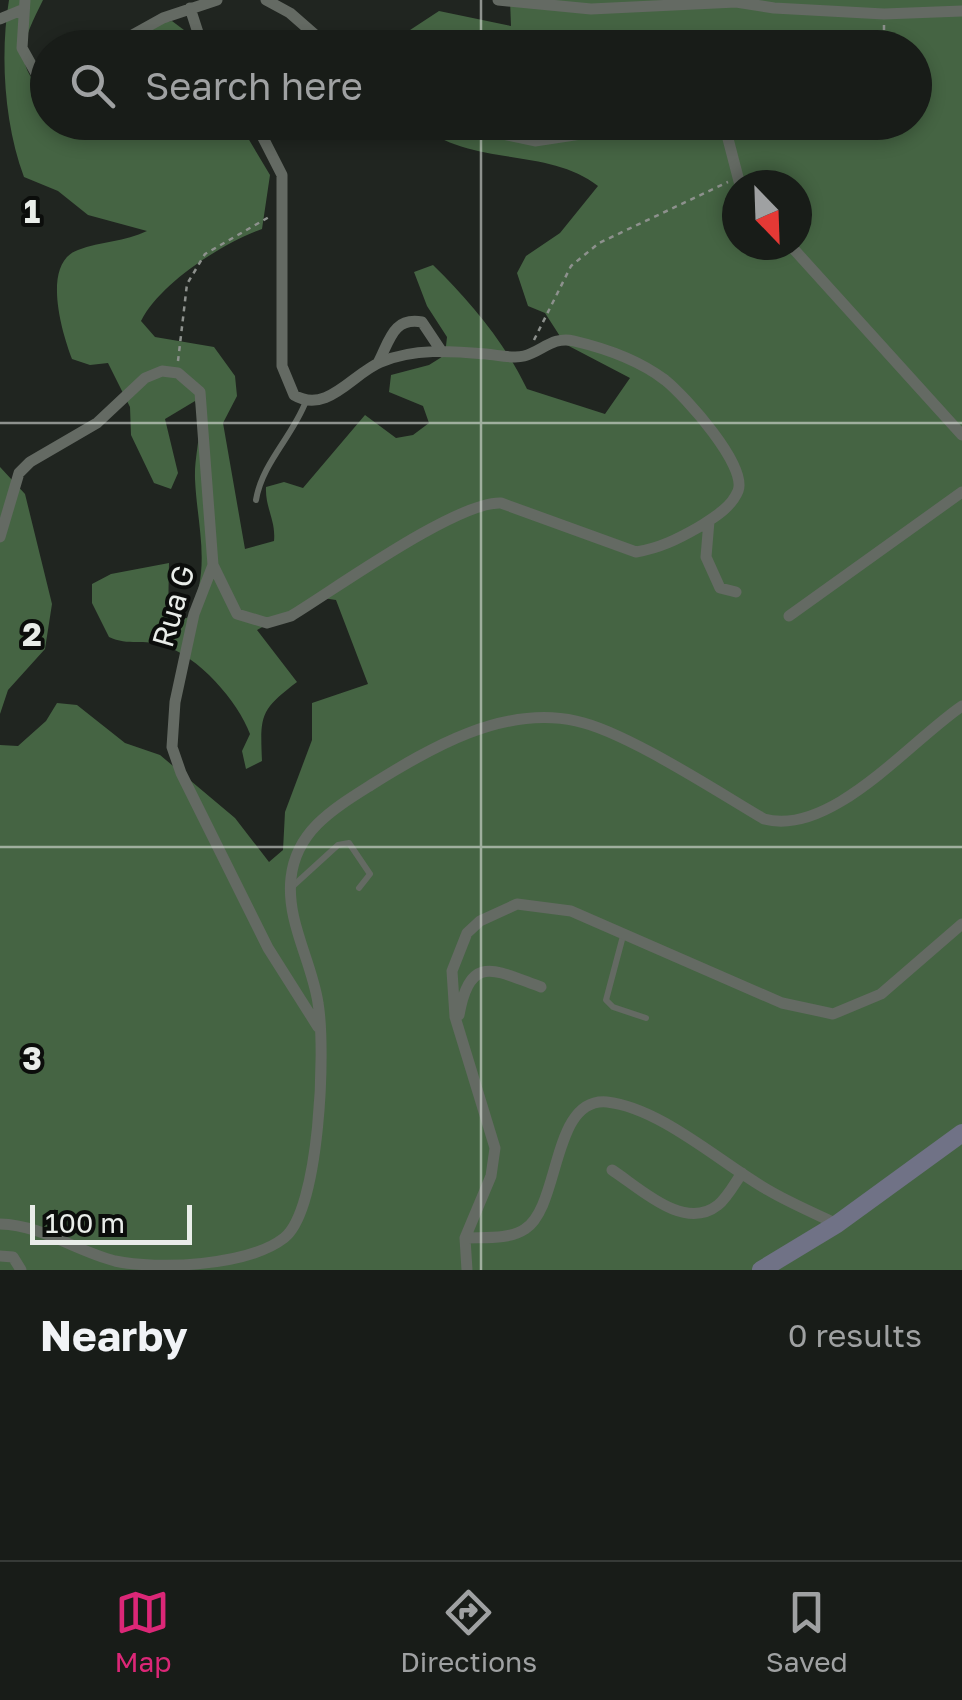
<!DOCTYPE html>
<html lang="en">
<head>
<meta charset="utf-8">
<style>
  body { margin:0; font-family:"Golos Text",sans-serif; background:#252925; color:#f1f3f6 }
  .compass { position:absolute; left:722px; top:170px; width:90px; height:90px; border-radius:50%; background:#181c18; box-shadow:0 5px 15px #0003; rotate:157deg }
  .scale { position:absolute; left:30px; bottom:25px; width:162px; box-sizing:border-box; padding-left:10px; border:5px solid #e9ede9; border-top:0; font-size:28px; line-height:35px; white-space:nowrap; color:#e9ede9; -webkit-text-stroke:8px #0b0d0b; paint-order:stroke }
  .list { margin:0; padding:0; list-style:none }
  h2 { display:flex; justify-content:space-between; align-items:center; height:130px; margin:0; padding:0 40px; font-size:42px }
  h2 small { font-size:32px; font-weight:400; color:#9fa1a2 }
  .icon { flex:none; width:55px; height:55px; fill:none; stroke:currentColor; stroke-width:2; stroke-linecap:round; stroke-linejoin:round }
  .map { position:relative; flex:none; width:962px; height:1270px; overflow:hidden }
  .search { position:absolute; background:#181c18; box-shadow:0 5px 15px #0003; left:30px; right:30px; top:30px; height:110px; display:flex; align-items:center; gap:25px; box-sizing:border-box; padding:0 35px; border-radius:55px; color:#9fa1a2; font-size:38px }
  .sheet { height:290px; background:#181c18 }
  nav { display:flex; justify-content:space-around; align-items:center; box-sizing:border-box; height:140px; border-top:2px solid #363a37; background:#181c18; font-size:28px; color:#9fa1a2 }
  nav a { display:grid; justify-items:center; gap:5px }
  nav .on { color:#db2777 }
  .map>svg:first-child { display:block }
  .forest { fill:#456443; fill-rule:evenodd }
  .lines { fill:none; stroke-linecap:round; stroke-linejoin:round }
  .path { stroke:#8d918d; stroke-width:2.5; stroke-dasharray:5 5; stroke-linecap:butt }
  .lane { stroke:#646a63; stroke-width:6 }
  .street { stroke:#646a63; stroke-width:11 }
  .secondary { stroke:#707286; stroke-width:18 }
  .grid { fill:none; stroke:#e9ede9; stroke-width:2.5; stroke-opacity:0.55 }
  .labels { text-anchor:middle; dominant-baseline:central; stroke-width:8; stroke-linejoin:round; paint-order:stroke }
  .street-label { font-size:30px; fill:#e9ede9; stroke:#0b0d0b }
  .grid-label { font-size:32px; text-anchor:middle; font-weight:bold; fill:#e9ede9; stroke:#0b0d0b; stroke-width:8; stroke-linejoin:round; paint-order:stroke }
</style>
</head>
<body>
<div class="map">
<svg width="962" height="1270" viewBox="0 0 962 1270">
  <rect width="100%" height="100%" fill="#202520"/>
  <path class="forest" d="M9,0H43C27,33 11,59 40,88L47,87L48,122L239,123L270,175L262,229C223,243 161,282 141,321L155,337L214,347L235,376L237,396L223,423L245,549L274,541C276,520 265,508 266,487L284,482L303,488L365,415L396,438L413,435L429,423L423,406L389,392L391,375L429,365L445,355L447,337L427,306L414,272L433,265C470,301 505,343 527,389L605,414L630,378L565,344L545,313L528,306L517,273L526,256L560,233L598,186C548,146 467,168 419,123L914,122V48L396,47L407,32L439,11L511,26L510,0H962V1270H0V745L18,746L46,721L57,703L77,705L125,743L160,755L235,818L269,862L283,850L285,812L312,740V703L368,684L336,600L316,597L257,630L297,682C260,710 260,715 262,761L246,769L242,751L250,734C238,701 198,656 163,645C145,639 128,646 109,637L92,603V584L111,574L169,563L168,620L187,618C213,572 197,527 195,479C194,451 205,428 195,401L165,419L178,473L171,489L154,483L131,435L130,407L108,363L90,365L72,359C62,333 41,263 78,250C101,241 125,242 147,231L88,215L58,191L24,177C4,123 0,54 9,0ZM737,185H797V245H737Z
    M172,21L188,33L196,47L108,48L153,24Z
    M0,467L25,494L52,604L45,649L8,690L0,714Z"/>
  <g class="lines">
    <path class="path" d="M884,25V48
      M739,131L755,122
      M534,340L571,266L599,243L728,182
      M178,361L187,284L205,254L269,217"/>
    <path class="lane" d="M256,500C262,463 293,436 306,401
      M293,886L338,845L349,843L370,874L359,888
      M623,936L606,1000L613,1007L646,1018"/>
    <path class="street" d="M25,0L22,48L37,75L48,78
      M266,0L290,13L330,48
      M498,0L591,9L736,2L774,8L884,14L962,11
      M190,8L203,48
      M0,19L24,9
      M109,48L163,18L217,0
      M448,122L535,141L607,130L715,128L727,135L740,185
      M790,245L962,435
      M378,363C390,340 393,317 422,322L442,352
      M709,521L706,557L720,588L736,592
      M0,537L19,473L30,462L97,423L145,378L162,371L178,373L200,392L213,565L194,614L175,702L172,747L181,773L268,948L318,1027
      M213,565L237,614L267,623L291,616C334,590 457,501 501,503L636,552C660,548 678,539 699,527C713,518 731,508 738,491C748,466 685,396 665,380C640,361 604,348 574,341C552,336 543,351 524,356C513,359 498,355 486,354C451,351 414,348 381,362C353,373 327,415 294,395L282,366V175L255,122
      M789,616L962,492
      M459,1015C470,953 494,970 541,987
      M612,1170C640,1188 684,1232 718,1205C727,1198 735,1183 742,1173
      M0,1224C42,1225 75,1251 115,1261C158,1270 248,1266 284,1238C320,1210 326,1049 318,1003C312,962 286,921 291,878C296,831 333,809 371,785C430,748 503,705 576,721C625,731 718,792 764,819C831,837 909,742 962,706
      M465,1238C483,1237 509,1240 525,1229C561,1206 551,1097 607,1102C661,1108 722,1164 768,1190C790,1203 814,1213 837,1224
      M0,1256L13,1257L21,1270
      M467,1270L465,1238L491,1176L495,1148L455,1017L452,971L467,933L480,921L517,904L571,911L782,1003L833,1014L881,994L962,924"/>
    <path class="secondary" d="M761,1270L837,1224L962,1133"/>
  </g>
  <path class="grid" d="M481,0V48M481,122V1270M0,423H962M0,847H962"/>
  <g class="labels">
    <g class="street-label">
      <text transform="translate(173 606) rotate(-74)">Rua G</text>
    </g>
  </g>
  <g class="grid-label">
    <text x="32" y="223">1</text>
    <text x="32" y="646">2</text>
    <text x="32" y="1070">3</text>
  </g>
</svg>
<svg class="compass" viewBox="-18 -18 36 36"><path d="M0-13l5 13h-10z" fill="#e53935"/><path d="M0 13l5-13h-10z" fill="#9fa1a2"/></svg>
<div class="scale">100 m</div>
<div class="search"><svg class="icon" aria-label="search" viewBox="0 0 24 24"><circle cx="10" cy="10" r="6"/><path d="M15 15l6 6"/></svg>Search here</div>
</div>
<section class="sheet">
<h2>Nearby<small>0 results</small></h2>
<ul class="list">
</ul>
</section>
<nav>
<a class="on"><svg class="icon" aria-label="map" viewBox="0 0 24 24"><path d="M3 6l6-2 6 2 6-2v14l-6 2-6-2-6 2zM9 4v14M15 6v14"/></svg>Map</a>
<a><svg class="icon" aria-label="directions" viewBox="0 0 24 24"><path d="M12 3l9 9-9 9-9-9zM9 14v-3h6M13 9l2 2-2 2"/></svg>Directions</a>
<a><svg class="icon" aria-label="saved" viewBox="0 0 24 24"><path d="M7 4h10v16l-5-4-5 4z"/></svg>Saved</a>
</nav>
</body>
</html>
